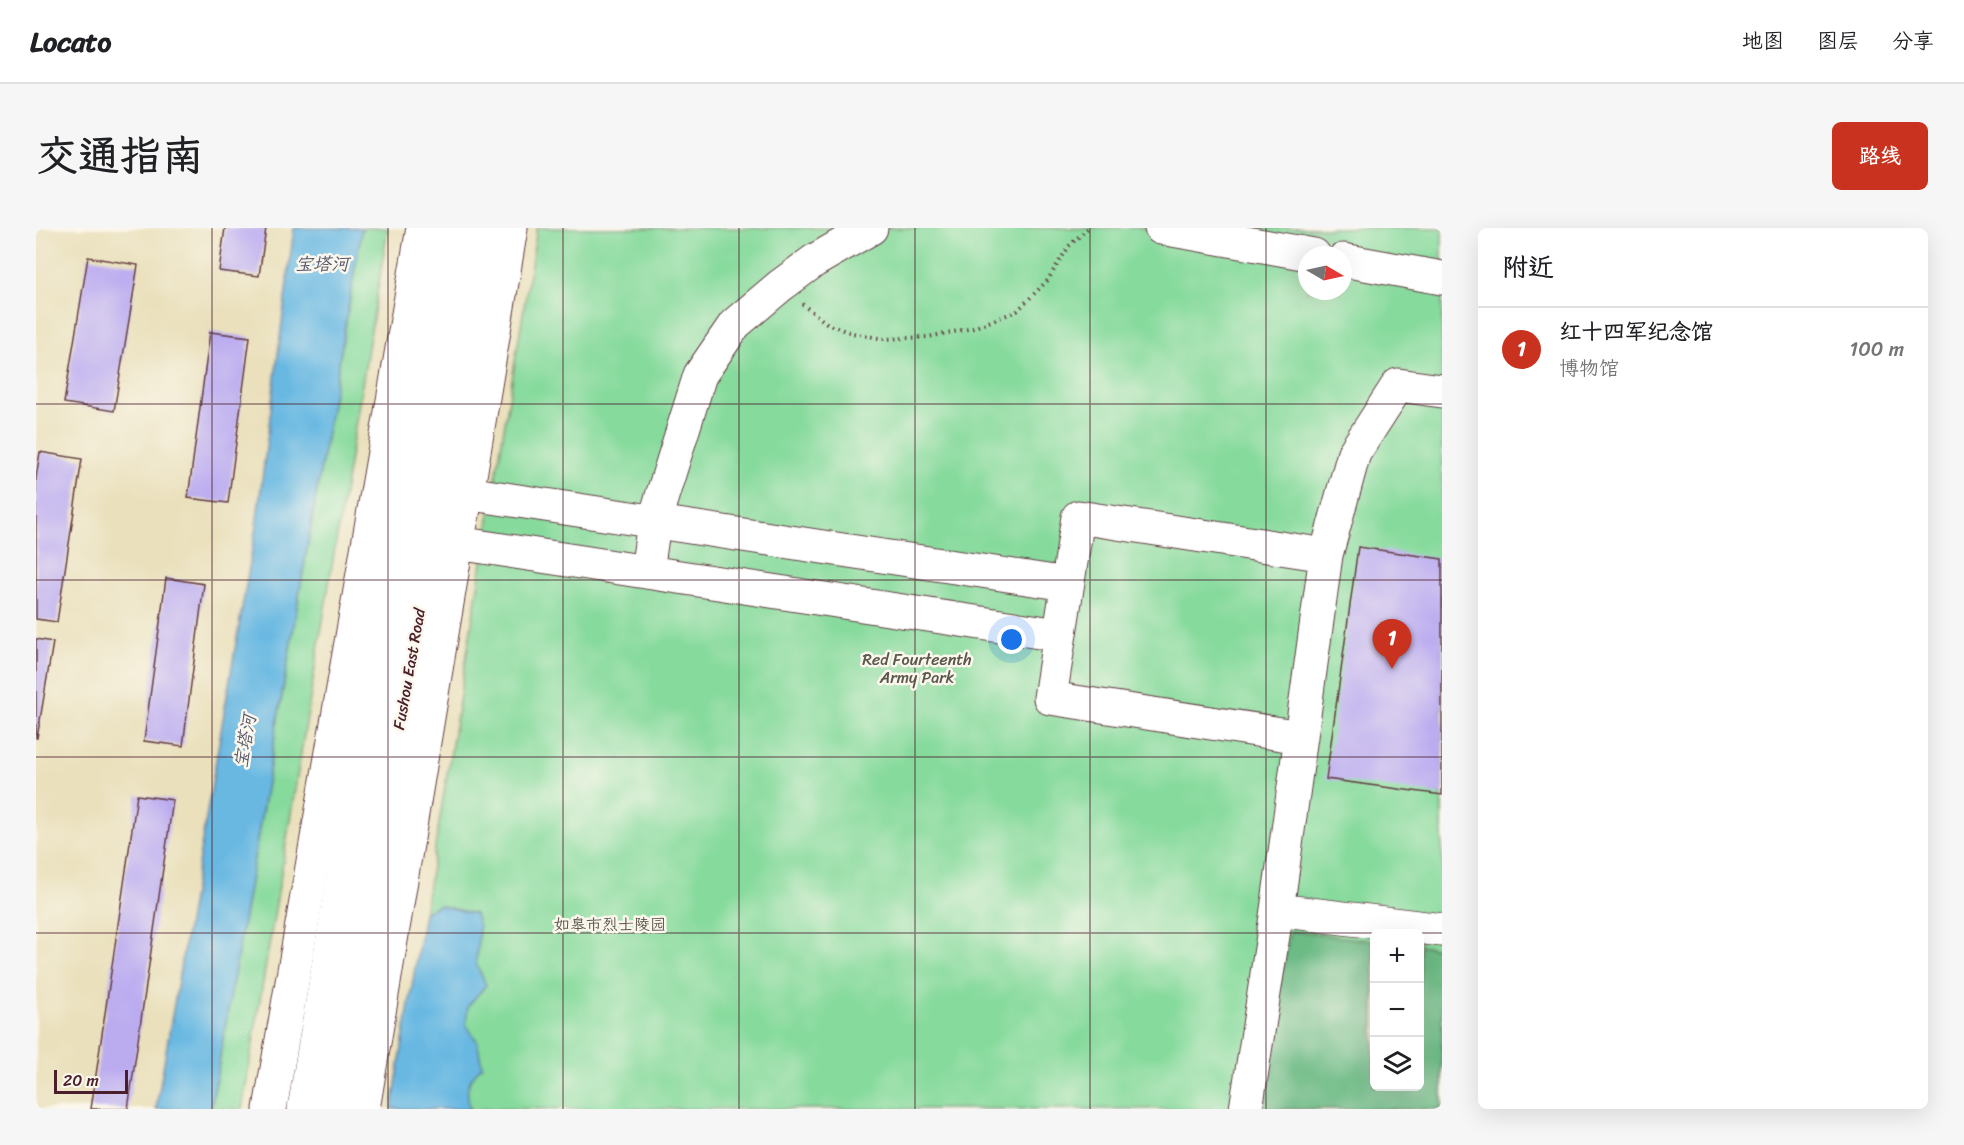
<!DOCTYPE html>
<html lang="zh">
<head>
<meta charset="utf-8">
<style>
  body { margin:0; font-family:Sriracha,"LXGW WenKai TC",sans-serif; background:#f6f6f6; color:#202124 }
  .controls { position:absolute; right:18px; bottom:18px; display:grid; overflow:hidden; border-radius:9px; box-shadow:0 6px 24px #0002 }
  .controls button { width:54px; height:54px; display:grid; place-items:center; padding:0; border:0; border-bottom:2px solid #e0e0e0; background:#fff; color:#202124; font:30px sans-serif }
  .compass { position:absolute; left:1262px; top:18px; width:54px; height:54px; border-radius:50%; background:#fff; box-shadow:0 6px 24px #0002; rotate:99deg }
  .scale { position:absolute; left:18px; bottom:15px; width:74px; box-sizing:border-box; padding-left:6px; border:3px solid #4a1f2b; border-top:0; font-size:16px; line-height:21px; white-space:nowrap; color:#4a1f2b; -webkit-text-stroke:4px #fbf7ec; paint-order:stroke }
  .you { position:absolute; left:976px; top:412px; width:21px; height:21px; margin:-15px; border:4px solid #fff; border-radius:50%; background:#1a73e8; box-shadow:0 0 0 9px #1a73e833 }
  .badge { display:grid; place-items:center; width:39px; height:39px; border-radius:50%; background:#c8321e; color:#fff; font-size:20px; font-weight:700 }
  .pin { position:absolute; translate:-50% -50px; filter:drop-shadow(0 2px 3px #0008) }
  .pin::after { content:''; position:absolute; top:32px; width:21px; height:18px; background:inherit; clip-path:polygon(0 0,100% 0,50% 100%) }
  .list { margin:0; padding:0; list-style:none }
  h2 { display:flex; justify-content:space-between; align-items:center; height:78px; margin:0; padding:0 24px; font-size:26px }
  h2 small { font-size:20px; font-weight:400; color:#757577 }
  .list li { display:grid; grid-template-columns:39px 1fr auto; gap:18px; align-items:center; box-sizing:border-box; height:84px; padding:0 24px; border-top:2px solid #e0e0e0 }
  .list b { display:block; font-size:22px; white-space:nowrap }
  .list p { margin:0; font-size:20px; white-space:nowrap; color:#757577 }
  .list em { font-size:20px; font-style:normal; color:#757577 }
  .icon { flex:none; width:33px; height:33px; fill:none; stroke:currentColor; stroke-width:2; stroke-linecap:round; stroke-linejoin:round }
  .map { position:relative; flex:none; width:1406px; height:881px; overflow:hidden; border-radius:9px }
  header { display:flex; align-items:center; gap:36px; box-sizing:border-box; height:84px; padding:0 30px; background:#fff; border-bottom:2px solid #e0e0e0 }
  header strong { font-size:28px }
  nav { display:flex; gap:33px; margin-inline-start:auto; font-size:21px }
  .intro { display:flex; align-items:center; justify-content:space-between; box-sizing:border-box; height:144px; padding:0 36px }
  h1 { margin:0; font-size:42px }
  .button { padding:15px 27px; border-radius:9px; background:#c8321e; color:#fff; font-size:21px; font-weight:700 }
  main { display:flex; gap:36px; padding:0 36px }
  aside { flex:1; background:#fff; border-radius:9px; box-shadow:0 6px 24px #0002 }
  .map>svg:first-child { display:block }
  .green { fill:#86da9c; stroke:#687c64; stroke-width:1.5; fill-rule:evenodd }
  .forest { fill:#6cba84; stroke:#5b6c58; stroke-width:1.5 }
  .water { fill:#67b8e2; stroke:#586c86; stroke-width:1.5 }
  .building { fill:#bbacf0 }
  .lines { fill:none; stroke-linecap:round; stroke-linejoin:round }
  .minor-casing { stroke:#623c41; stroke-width:35 }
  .major-casing { stroke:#623c41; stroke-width:35 }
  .path { stroke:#623c41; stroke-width:4; stroke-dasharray:1.5 4.5; stroke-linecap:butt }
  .minor { stroke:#fff; stroke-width:33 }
  .major { stroke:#fff; stroke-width:33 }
  .grid { fill:none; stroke:#4a1f2b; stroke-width:1.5; stroke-opacity:0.55 }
  .labels { text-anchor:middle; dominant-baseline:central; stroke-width:5; stroke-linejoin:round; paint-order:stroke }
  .park-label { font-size:16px; fill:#5c574d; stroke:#fbf7ec }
  .street-label { font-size:16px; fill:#4a1f2b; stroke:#fbf7ec }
  .water-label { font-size:18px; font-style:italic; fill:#54556b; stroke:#fbf7ec }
</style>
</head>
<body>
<header>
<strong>Locato</strong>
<nav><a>地图</a><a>图层</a><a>分享</a></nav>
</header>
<div class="intro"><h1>交通指南</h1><a class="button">路线</a></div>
<main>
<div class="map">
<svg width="1406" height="881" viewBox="0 0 1406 881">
  <rect width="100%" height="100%" fill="#fbf7ec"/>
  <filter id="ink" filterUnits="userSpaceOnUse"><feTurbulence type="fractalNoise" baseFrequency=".0167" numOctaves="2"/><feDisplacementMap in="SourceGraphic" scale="12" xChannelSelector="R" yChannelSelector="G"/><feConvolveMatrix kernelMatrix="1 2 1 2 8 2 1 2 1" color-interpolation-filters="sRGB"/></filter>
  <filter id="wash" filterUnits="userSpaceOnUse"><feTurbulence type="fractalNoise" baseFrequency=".008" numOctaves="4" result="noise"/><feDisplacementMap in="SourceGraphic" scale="24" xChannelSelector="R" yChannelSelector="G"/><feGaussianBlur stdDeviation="1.35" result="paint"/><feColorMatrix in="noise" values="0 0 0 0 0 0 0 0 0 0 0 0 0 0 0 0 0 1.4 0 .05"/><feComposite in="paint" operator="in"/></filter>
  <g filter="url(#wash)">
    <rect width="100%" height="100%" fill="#eae0bc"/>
    <path class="green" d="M326,0H352L206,881H175Z
      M501,0H1406V881H356ZM1271,27H1307V63H1271ZM1338,706H1384V858H1338Z"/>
    <path class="forest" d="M1254,703L1338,713V858H1384V718L1406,721V881H1220Z"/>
    <path class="water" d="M258,0H326L175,881H120L220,299Z
      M402,677L439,686L443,699L440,735L450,757L432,778L430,797L441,813L446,838C431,853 429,860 434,881H356L388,685Z"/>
    <g id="blocks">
      <path class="building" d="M189,0H230L223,48L183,43Z
        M52,29L102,37L78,183L28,175Z
        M174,104L214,109L192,275L152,270Z
        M4,224L46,231L21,394L0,391V250Z
        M1322,319L1406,331V567L1290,551Z
        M130,350L168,356L147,518L108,513Z
        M0,411L17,414L1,510H0Z
        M101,567L137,572L92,881H55Z"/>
    </g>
  </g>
  <g filter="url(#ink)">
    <use href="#blocks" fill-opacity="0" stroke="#623c41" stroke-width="1.5"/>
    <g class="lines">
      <g class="minor-casing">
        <path id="minor" d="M1125,0L1278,27
          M1307,32L1406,50
          M410,262L1031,356
          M399,313L421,315L1023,407
          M611,344L618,294L664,147L699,96L744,58L778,33L835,0
          M1265,509L1014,470L1042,289L1290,327
          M1241,682L1406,702
          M234,881L387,0
          M327,881L421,315L431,266L475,0
          M1210,881L1241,682L1290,327L1318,225L1362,157L1406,163"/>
      </g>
      <g class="major-casing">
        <path id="major" d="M268,881L417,0
          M298,881L405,261L448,0"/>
      </g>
      <path class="path" d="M766,76L793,97L816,105L848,111L892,109L937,100L981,83L1011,53L1033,18L1052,0"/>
      <use href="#minor" class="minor"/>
      <use href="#major" class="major"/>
    </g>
  </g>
  <path class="grid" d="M176,0V881M352,0V881M527,0V881M703,0V881M879,0V881M1054,0V881M1230,0V881M0,176H1406M0,352H1406M0,529H1406M0,705H1406"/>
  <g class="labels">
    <g class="park-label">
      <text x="881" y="431">Red Fourteenth<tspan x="881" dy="18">Army Park</tspan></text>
      <text x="574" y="696">如皋市烈士陵园</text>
    </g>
    <g class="street-label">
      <text transform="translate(373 441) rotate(-80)">Fushou East Road</text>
    </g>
    <g class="water-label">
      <text x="286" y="36">宝塔河</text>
      <text transform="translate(209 513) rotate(-80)">宝塔河</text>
    </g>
  </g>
</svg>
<div class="controls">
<button>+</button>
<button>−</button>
<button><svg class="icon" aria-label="layers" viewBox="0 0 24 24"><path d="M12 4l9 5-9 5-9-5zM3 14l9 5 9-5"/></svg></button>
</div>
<svg class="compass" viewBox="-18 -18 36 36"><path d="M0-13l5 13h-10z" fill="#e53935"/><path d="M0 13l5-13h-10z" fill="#757577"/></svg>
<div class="scale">20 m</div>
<div class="you"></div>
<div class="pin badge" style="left:1356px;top:441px">1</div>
</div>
<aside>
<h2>附近<small></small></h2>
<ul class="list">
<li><span class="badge">1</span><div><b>红十四军纪念馆</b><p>博物馆</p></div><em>100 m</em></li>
</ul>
</aside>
</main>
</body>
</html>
